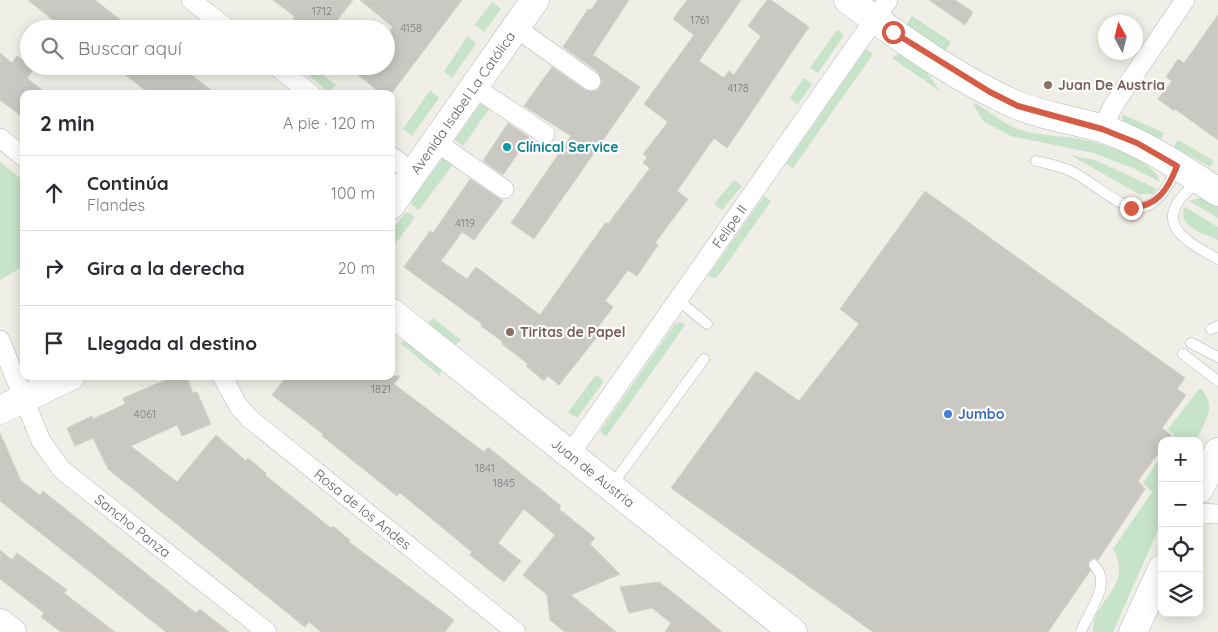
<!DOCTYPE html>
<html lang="es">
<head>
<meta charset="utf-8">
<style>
  body { margin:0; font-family:Quicksand,sans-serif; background:#f7f7f7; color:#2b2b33 }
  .controls { position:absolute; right:15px; bottom:15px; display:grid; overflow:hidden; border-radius:10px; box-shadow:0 2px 12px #0003 }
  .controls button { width:45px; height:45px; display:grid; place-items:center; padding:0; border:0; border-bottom:1px solid #e1e1e2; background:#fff; color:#2b2b33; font:25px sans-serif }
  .compass { position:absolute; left:1098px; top:15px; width:45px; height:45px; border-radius:50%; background:#fff; box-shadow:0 2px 12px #0003; rotate:352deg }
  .stop { position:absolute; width:15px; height:15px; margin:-11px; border:4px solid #d65c46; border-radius:50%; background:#fff }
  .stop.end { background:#d65c46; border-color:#fff; box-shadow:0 1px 5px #0008 }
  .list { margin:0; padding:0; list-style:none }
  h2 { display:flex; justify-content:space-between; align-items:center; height:65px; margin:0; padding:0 20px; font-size:21px }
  h2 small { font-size:16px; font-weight:400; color:#7c7c81 }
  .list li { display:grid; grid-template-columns:32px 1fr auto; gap:15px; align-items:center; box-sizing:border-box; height:75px; padding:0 20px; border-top:1px solid #e1e1e2 }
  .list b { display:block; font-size:19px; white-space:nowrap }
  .list p { margin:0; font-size:16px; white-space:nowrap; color:#7c7c81 }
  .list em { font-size:16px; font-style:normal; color:#7c7c81 }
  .icon { flex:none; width:28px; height:28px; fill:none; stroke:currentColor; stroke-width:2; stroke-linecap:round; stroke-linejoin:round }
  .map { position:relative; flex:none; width:1218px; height:632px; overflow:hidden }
  .search { position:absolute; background:#fff; box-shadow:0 2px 12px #0003; left:20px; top:20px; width:375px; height:55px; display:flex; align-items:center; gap:12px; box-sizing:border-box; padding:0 18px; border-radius:28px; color:#7c7c81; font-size:19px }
  .panel { position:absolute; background:#fff; box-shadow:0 2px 12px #0003; left:20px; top:90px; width:375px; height:290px; border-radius:10px }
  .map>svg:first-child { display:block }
  .green { fill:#c7e3c9 }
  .building { fill:#cac8c3; stroke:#d3d0c6 }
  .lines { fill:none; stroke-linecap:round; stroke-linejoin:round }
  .lane-casing { stroke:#b4b6ba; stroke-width:11 }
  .street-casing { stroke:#b4b6ba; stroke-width:20 }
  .secondary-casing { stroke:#b5b8bc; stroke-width:29 }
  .lane { stroke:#fff; stroke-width:10 }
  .street { stroke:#fff; stroke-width:19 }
  .secondary { stroke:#fff; stroke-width:28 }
  .route { stroke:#d65c46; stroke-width:6 }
  .education-dot { fill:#8d6e63; stroke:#fff; stroke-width:2 }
  .culture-dot { fill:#0f9aa8; stroke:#fff; stroke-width:2 }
  .shop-dot { fill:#3f7fe0; stroke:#fff; stroke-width:2 }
  .labels { text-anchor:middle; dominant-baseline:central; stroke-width:4.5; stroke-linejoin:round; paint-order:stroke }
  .number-label { font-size:11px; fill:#797b7c }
  .education-label { font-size:14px; font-weight:bold; fill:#785e54; stroke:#fff; text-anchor:start }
  .street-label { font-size:14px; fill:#5e6165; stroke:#fff }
  .culture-label { font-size:14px; font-weight:bold; fill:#0d838f; stroke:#fff; text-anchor:start }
  .shop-label { font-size:14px; font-weight:bold; fill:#366cbe; stroke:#fff; text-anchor:start }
</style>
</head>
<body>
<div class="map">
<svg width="1218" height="632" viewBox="0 0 1218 632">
  <rect width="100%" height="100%" fill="#efeee7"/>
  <path class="green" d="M492,2L501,9L484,32L475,25Z
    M912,16L951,42L945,52L906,25Z
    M837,30L844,35L818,73L810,68Z
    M468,36L476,44L452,78L444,71Z
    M866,49L873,54L793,168L786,164Z
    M900,53L926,71L940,91L892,58Z
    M314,68L336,85L329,92L308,75Z
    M804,78L812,84L798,104L790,98Z
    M430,90L439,98L412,136L403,129Z
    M482,101L493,104L463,146L455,140Z
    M972,102C987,108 1000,123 1018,129C1037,136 1059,135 1079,139C1099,142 1157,161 1160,182L1135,169L1094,153L1011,136L983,121Z
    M1122,114L1164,133L1159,142L1123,122Z
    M1178,140L1214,161L1210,167L1174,147Z
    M1070,155L1095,160L1157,189L1153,194H1139Z
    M443,157L453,164L419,210L412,205L411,201Z
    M0,162L24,181V266L0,280Z
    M734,180L742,186L722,210L714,204Z
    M764,196L771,201L718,276L714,278L708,276Z
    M1199,198H1205L1218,206V218L1189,201Z
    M1185,207L1218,227V240C1204,233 1176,227 1185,207Z
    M408,212L415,217L391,250V231L405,213Z
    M433,318L461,340L454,346L427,324Z
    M680,322L685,325L606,437L600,431L675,324Z
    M407,341L441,370L440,376L400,343Z
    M596,375L604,381L577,418L568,412Z
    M1200,388C1218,406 1205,421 1196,441H1171L1174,435L1168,429Z
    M1162,455V521L1113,632H1093C1091,600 1135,587 1113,549L1152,492L1143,483Z"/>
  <path class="building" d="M28,0H95L132,29H64Z
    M273,0H353L330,29H300L291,22L295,17Z
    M360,0H462L391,94H382L347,66H386V35L393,27Z
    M598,0H629L593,55L640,87L534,239L511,223L571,136L524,106L552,67L585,90L595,91L600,87L602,82L598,72L563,47L588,9L591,10Z
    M687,0H741L699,61L724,78L729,71L734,75L761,36L748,26L767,0H771L809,27L727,148L714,138L677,191L688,199L655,243L658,245L637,276L628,270L605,301L613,307L593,334L597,337L559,385L548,376L544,381L526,366L528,364L502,344L503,342L481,326L482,324L404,267L430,231L433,233L470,179L503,201L474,240L462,232L441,261L467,279L476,267L540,315L606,222L608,224L650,168L643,163L647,157L643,154L668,122L644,104L694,35L673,19Z
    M929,0H955L973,12L965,25Z
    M1218,15V140L1175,109L1174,111L1158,99L1172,81L1166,77L1178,59L1184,63Z
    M0,53L12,63L17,56L34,69L27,78L47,94H24V118L0,100Z
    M114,66H180L216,94H150Z
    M508,123L529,137L503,175L483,161Z
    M925,191L1185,378L1177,389L1186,395L1162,428L1171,435L1167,441H1162V448L1138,481L1145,489L1098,560L1093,558L1088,562L1090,571L1048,632H873L671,488L756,371L799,401L859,324L840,309Z
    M175,376H186L193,393L197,392L211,424L182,436L177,425L131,446L177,482L216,435L246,461L248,458L266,473L265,475L331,528L333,526L350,540L349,542L454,620L445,632H321L309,622L305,627L108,469L93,438L75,446L67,428L92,416L93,419L125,404L123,398Z
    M287,376H400L394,384L484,452L488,447L561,506L559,509L595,538L590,544L620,574L571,595L616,632H565L550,620L547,595L523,575L555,535L524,509L498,543L521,561L504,582L470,555L472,552L400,493L397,496L322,436L323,434L272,395Z
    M0,433L21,481L40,495L43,491L196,613L200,609L229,632H166L0,501Z
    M0,550L12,560L17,553L67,590L64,593L115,632H61L41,617L44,613L0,579Z
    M659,582L703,616L722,632H665L671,623L652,608L629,613L620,587Z"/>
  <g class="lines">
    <g class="lane-casing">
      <path id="lane" d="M1036,161C1049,164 1061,166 1073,172C1117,197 1146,240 1177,167
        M1199,181C1151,218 1176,237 1218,259
        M678,300L707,324
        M1211,329L1218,326
        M1191,343L1218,357
        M1183,354L1218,381
        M612,485L704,359
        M1081,632C1088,612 1113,584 1094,565"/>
    </g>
    <g class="street-casing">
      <g id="street">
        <path d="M191,0L228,29"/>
        <path d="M516,28L591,81"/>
        <path d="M276,66L311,94"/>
        <path d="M474,87L545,134"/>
        <path d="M1102,129L1113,106L1185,0"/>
        <path d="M0,138L24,157"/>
        <path d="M436,142L504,189"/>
        <path d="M391,156L414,174"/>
        <path id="s1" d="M0,340L41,441L62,470L267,632"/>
        <path id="s2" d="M222,376L239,407L250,419L516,632"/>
        <path id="s3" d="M570,454L888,0"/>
        <path d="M1199,513L1218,514"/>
      </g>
    </g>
    <g class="secondary-casing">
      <g id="secondary">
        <path d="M848,0C901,38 956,79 1017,105C1043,116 1073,120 1101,128C1143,142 1181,168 1218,192"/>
        <path id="s4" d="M391,205L535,0"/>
        <path id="s5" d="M391,312L793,632"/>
        <path d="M0,410L71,376"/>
        <path d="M1199,489L1218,452"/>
        <path d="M0,623L12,632"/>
        <path d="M1133,632L1162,569"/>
      </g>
    </g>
    <use href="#lane" class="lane"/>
    <use href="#street" class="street"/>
    <use href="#secondary" class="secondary"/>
  </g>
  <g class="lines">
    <path class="route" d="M893,32L990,92L1018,106L1102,129L1137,143L1177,166C1168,189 1158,206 1131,208"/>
  </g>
  <g class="education-dot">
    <circle cx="1048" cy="85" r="5"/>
    <circle cx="510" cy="332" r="5"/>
  </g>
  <circle class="culture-dot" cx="507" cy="147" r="5"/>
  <circle class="shop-dot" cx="948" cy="414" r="5"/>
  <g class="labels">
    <g class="number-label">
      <text x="322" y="11">1712</text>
      <text x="700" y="20">1761</text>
      <text x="411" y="28">4158</text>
      <text x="738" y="88">4178</text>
      <text x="465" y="223">4119</text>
      <text x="381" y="389">1821</text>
      <text x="145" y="414">4061</text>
      <text x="485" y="468">1841</text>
      <text x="504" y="483">1845</text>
    </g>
    <g class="education-label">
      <text x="1058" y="85">Juan De Austria</text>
      <text x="520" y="332">Tiritas de Papel</text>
    </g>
    <g class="street-label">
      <text stroke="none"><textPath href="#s4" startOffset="125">Avenida Isabel La Católica</textPath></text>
      <text stroke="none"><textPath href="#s3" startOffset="278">Felipe II</textPath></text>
      <text stroke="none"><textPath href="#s5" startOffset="258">Juan de Austria</textPath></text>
      <text stroke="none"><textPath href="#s2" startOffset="196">Rosa de los Andes</textPath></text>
      <text stroke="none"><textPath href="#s1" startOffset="235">Sancho Panza</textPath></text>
    </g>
    <g class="culture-label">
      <text x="517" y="147">Clínical Service</text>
    </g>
    <g class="shop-label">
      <text x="958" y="414">Jumbo</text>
    </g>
  </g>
</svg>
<div class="controls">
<button>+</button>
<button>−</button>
<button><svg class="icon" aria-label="locate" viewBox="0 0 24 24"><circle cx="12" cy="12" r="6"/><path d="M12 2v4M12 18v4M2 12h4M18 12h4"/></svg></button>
<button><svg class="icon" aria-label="layers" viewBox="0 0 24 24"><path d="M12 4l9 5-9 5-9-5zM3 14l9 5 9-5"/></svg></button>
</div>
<svg class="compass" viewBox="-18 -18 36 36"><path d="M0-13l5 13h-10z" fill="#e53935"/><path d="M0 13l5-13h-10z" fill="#7c7c81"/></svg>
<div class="stop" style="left:893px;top:32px"></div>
<div class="stop end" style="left:1131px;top:208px"></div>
<div class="search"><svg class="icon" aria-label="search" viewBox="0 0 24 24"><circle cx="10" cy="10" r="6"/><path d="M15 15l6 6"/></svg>Buscar aquí</div>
<section class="panel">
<h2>2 min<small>A pie · 120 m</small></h2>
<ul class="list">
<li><svg class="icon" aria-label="ahead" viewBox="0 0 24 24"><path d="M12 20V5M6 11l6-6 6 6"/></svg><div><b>Continúa</b><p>Flandes</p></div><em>100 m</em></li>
<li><svg class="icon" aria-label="right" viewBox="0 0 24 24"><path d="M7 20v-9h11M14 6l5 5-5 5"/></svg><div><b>Gira a la derecha</b></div><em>20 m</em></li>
<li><svg class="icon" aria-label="arrive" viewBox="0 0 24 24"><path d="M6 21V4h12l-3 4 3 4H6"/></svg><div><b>Llegada al destino</b></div></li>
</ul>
</section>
</div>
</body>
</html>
